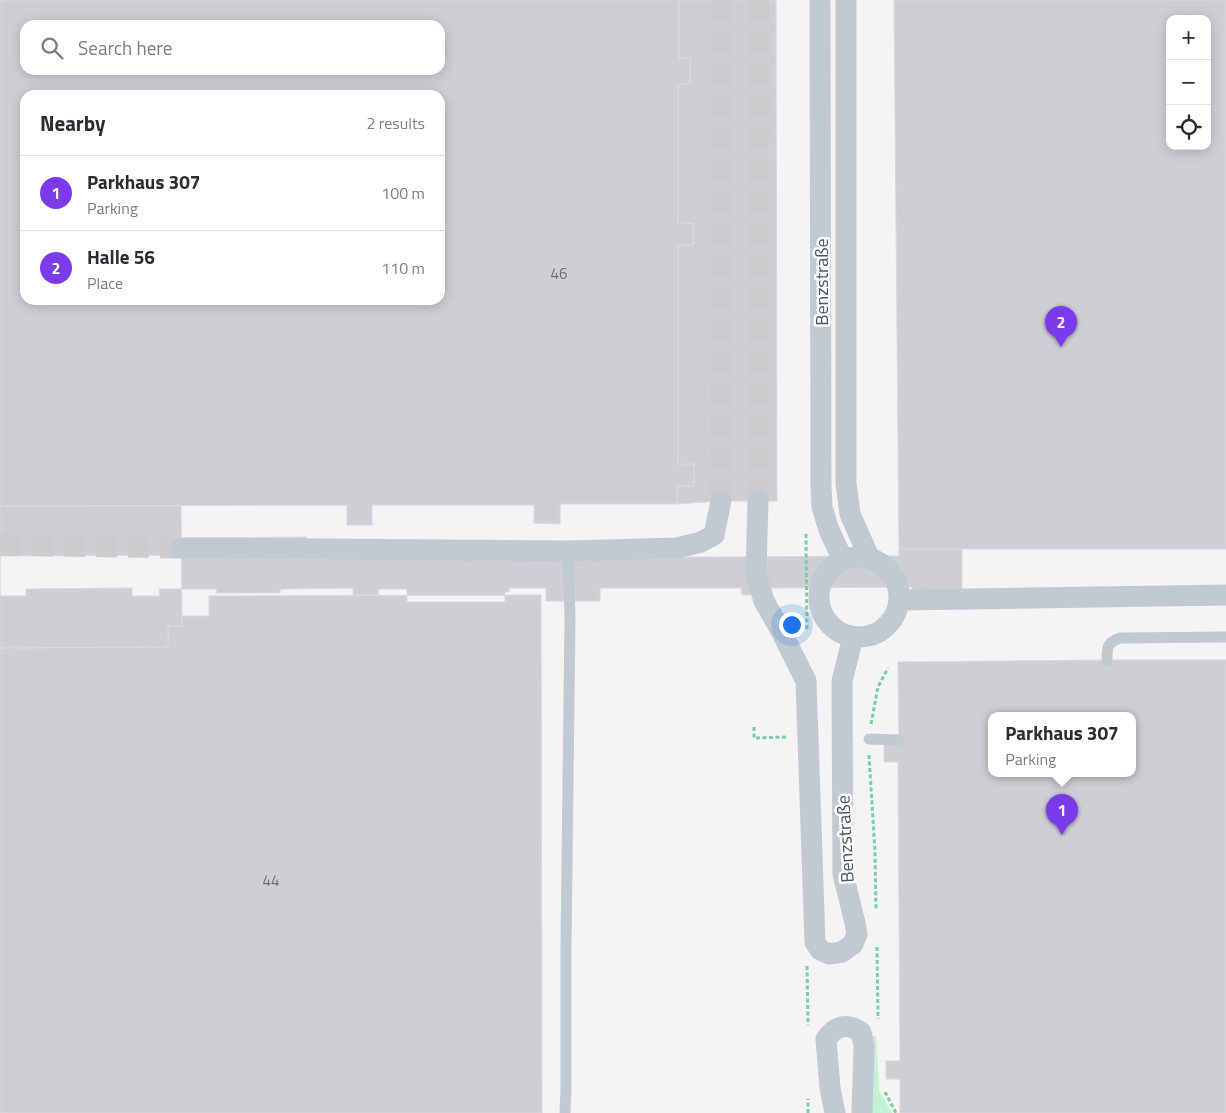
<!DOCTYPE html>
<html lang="en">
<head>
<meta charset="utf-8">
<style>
  body { margin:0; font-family:"Titillium Web",sans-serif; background:#f7f7f7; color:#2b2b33 }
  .controls { position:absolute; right:15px; top:15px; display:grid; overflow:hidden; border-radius:10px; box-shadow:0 2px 12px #0003 }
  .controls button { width:45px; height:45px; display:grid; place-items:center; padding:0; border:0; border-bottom:1px solid #e1e1e2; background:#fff; color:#2b2b33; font:25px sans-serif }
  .you { position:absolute; left:791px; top:624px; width:18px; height:18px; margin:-12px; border:4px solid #fff; border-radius:50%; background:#1a73e8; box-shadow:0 0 0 8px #1a73e833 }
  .badge { display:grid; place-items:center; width:32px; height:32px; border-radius:50%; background:#7c3aed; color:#fff; font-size:16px; font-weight:700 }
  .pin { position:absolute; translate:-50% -41px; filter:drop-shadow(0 1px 2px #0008) }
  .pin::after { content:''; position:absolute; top:26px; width:18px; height:15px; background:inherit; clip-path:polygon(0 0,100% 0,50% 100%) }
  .popup { position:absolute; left:988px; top:712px; width:148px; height:65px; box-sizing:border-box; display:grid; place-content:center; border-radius:10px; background:#fff; filter:drop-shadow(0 1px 4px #0005); font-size:16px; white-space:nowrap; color:#7c7c81 }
  .popup b { font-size:19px; color:#2b2b33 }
  .popup::after { content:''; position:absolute; left:50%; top:100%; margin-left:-10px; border:10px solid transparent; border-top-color:#fff }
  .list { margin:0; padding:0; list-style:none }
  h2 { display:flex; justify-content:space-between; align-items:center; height:65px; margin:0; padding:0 20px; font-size:21px }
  h2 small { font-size:16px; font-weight:400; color:#7c7c81 }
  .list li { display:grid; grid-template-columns:32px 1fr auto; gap:15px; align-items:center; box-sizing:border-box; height:75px; padding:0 20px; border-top:1px solid #e1e1e2 }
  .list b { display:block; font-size:19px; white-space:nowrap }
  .list p { margin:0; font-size:16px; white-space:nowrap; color:#7c7c81 }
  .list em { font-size:16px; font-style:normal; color:#7c7c81 }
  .icon { flex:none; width:28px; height:28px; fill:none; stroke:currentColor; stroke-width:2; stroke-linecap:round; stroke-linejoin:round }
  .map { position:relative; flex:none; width:1226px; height:1113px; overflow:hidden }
  .search { position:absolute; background:#fff; box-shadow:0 2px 12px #0003; left:20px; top:20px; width:425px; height:55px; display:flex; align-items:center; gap:12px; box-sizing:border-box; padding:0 18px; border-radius:15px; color:#7c7c81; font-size:19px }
  .panel { position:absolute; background:#fff; box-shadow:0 2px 12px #0003; left:20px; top:90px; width:425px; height:215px; border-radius:15px }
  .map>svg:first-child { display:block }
  .green { fill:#c3f1d5 }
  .building { fill:#cdcfd5; stroke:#d7d9de; fill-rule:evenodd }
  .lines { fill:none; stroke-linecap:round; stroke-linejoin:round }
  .street-tunnel { stroke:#caccce; stroke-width:21; stroke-dasharray:21 11; stroke-linecap:butt }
  .path { stroke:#7ad0a6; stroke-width:3; stroke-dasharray:4 2.5; stroke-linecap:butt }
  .lane { stroke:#c1cad2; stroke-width:11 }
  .street { stroke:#c1cad2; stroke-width:21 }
  .labels { text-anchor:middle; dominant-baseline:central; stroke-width:5; stroke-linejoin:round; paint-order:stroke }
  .number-label { font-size:15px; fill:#6b747e }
  .street-label { font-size:18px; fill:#4a5661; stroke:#fff }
</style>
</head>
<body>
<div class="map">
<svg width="1226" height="1113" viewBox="0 0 1226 1113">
  <rect width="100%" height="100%" fill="#f5f3f3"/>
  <path class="green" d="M868,1036H876L879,1091L892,1113H872Z"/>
  <path class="building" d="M0,0H679V58H690V84H678V223H693V245H678V464H694V486H677V504H560V524L534,523V505H372V525H347V505L0,506ZM25,25H440V70H25ZM25,95H440V300H25Z
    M679,0H776L777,501H721L677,504V486H694V464H678V245H693V223H678V84H690V58H679Z
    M894,0H1226V549H899ZM1170,19H1207V146H1170Z
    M0,506H181L182,626H168V647L0,648Z
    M306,537V559L899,556V549H962V595H912V587L768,588V595H742L741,588H600V601H546V588H509V592H505V602H407V589H378L379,595H353V588L280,589V593H216L217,589H159L160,596H132V588L26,589V596H0V556L184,555V538Z
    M541,595L542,1113H0V648L168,647V626H182V616H209V596Z
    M1107,660H1226V1113H900V1079H886V1061H900L898,762H884V745L899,740L898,662ZM992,716H1132V774H992Z"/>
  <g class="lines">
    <path class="street-tunnel" d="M758,0V501
      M721,501L722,0
      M0,545L181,548"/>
    <path class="path" d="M806,534L807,630
      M871,724L878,687L888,668
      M754,727V738L787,737
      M869,755L875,852L876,909
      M877,947L878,1019
      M807,966L808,1025
      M885,1092L896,1113
      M808,1113V1099"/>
    <path class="lane" d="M1107,660C1107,647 1107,643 1120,638L1226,637
      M869,739L899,740
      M565,1113L566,1090V946L570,618L568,551"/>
    <path class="street" d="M820,0L821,486L822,507L829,530L843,560
      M846,0V483L850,514L869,557
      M758,501L756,574L764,601L781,631L806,681L815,942L820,950L829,954L842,952L853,944L857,934L855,923L843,874L842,681L853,637
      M181,548L568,551L677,548L701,542L714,535L721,501
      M819 597a40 40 0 1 1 80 0a40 40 0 1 1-80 0Z
      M901,600L1226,595
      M835,1113L830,1088L826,1039C836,1025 847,1023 861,1032L864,1046L862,1113"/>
  </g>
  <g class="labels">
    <g class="number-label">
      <text x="559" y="273">46</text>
      <text x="271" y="880">44</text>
    </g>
    <g class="street-label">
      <text transform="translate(821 282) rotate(-90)">Benzstraße</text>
      <text transform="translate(845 839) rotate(-93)">Benzstraße</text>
    </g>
  </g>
</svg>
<div class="controls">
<button>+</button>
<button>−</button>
<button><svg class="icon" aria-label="locate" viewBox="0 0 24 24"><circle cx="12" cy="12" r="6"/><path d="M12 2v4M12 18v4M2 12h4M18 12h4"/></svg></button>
</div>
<div class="you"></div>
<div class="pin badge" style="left:1062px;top:835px">1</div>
<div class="popup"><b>Parkhaus 307</b>Parking</div>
<div class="pin badge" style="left:1061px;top:347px">2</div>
<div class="search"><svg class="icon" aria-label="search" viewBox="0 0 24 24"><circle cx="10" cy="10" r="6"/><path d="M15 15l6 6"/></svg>Search here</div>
<section class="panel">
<h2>Nearby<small>2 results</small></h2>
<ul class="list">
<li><span class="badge">1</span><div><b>Parkhaus 307</b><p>Parking</p></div><em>100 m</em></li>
<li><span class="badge">2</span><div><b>Halle 56</b><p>Place</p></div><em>110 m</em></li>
</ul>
</section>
</div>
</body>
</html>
